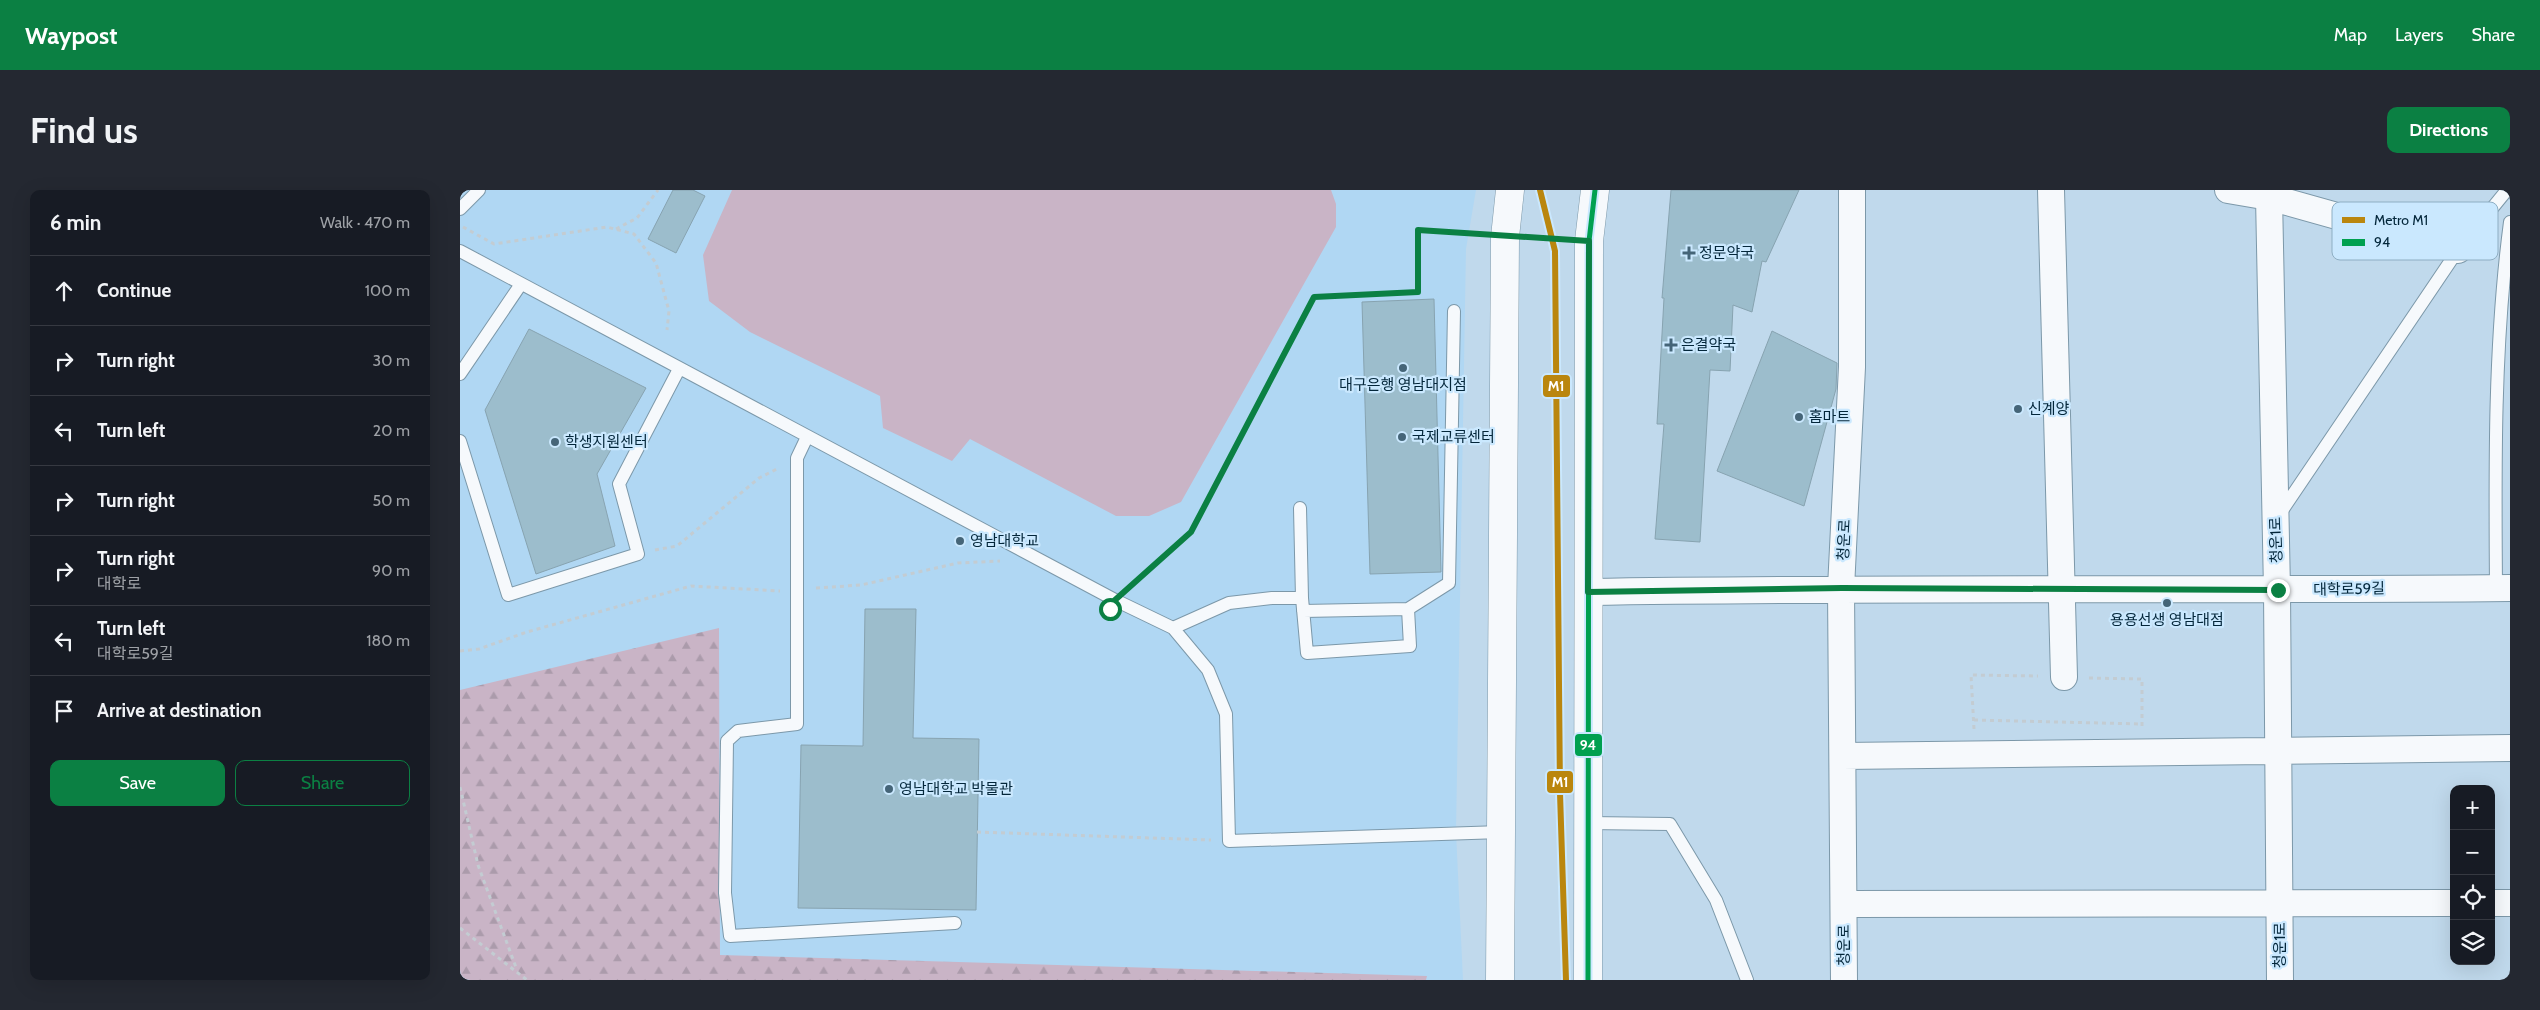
<!DOCTYPE html>
<html lang="en">
<head>
<meta charset="utf-8">
<style>
  body { margin:0; font-family:Cabin,"Noto Sans KR",sans-serif; background:#242831; color:#f1f3f6 }
  .controls { position:absolute; right:15px; bottom:15px; display:grid; overflow:hidden; border-radius:10px; box-shadow:0 5px 20px #0002 }
  .controls button { width:45px; height:45px; display:grid; place-items:center; padding:0; border:0; border-bottom:1px solid #363941; background:#171b24; color:#f1f3f6; font:25px sans-serif }
  .stop { position:absolute; width:15px; height:15px; margin:-11px; border:4px solid #0b8043; border-radius:50%; background:#fff }
  .stop.end { background:#0b8043; border-color:#fff; box-shadow:0 1px 5px #0008 }
  .list { margin:0; padding:0; list-style:none }
  h2 { display:flex; justify-content:space-between; align-items:center; height:65px; margin:0; padding:0 20px; font-size:21px }
  h2 small { font-size:16px; font-weight:400; color:#9ea1a6 }
  .list li { display:grid; grid-template-columns:32px 1fr auto; gap:15px; align-items:center; box-sizing:border-box; height:70px; padding:0 20px; border-top:1px solid #363941 }
  .list b { display:block; font-size:19px; white-space:nowrap }
  .list p { margin:0; font-size:16px; white-space:nowrap; color:#9ea1a6 }
  .list em { font-size:16px; font-style:normal; color:#9ea1a6 }
  .actions { display:flex; gap:10px; padding:15px 20px }
  .actions a { flex:1; padding:11px 0; border:1px solid #0b8043; border-radius:10px; text-align:center; font-size:18px; color:#0b8043 }
  .actions .main { background:#0b8043; color:#fff }
  .icon { flex:none; width:28px; height:28px; fill:none; stroke:currentColor; stroke-width:2; stroke-linecap:round; stroke-linejoin:round }
  .map { position:relative; flex:none; width:2050px; height:790px; overflow:hidden; border-radius:10px }
  header { display:flex; align-items:center; gap:30px; box-sizing:border-box; height:70px; padding:0 25px; background:#0b8043; color:#fff }
  header strong { font-size:24px }
  nav { display:flex; gap:28px; margin-inline-start:auto; font-size:18px }
  .intro { display:flex; align-items:center; justify-content:space-between; box-sizing:border-box; height:120px; padding:0 30px }
  h1 { margin:0; font-size:35px }
  .button { padding:12px 22px; border-radius:10px; background:#0b8043; color:#fff; font-size:18px; font-weight:700 }
  main { display:flex; gap:30px; padding:0 30px }
  aside { flex:1; background:#171b24; border-radius:10px; box-shadow:0 5px 20px #0002 }
  .map>svg:first-child { display:block }
  .built { fill:#b0d7f3 }
  .forest { fill:url(#forest-firs) }
  .pitch { fill:#c9b4c6 }
  .building { fill:#9cbdcc; stroke:#87a3b0 }
  .lines { fill:none; stroke-linecap:round; stroke-linejoin:round }
  .service-casing { stroke:#7c98a9; stroke-width:14 }
  .minor-casing { stroke:#7c98a9; stroke-width:28 }
  .secondary-casing { stroke:#7c98a9; stroke-width:29 }
  .path { stroke:#c3ccd2; stroke-width:3; stroke-dasharray:4 4; stroke-linecap:butt }
  .service { stroke:#f6f9fc; stroke-width:12 }
  .minor { stroke:#f6f9fc; stroke-width:26 }
  .secondary { stroke:#f6f9fc; stroke-width:28 }
  .bus-1-casing { stroke:#cae8fe; stroke-width:9 }
  .bus-1 { stroke:#00a050; stroke-width:5 }
  .metro-1-casing { stroke:#cae8fe; stroke-width:10 }
  .metro-1 { stroke:#ba860e; stroke-width:6 }
  .route { stroke:#0b8043; stroke-width:6 }
  .poi-dot { fill:#456578; stroke:#cae8fe; stroke-width:2 }
  .labels { text-anchor:middle; dominant-baseline:central; stroke-width:4.5; stroke-linejoin:round; paint-order:stroke }
  .poi-label { font-size:15px; fill:#03263a; stroke:#cae8fe; text-anchor:start }
  .street-label { font-size:15px; fill:#03263a; stroke:#cae8fe }
  .key { fill:#cae8fe; stroke:#8eaec3; stroke-width:1 }
  .key-label { font-size:14px; fill:#03263a }
  .line-badge { stroke:#cae8fe; stroke-width:2 }
  .badge-label { font-size:14px; text-anchor:middle; font-weight:bold; fill:#fff }
</style>
</head>
<body>
<header>
<strong>Waypost</strong>
<nav><a>Map</a><a>Layers</a><a>Share</a></nav>
</header>
<div class="intro"><h1>Find us</h1><a class="button">Directions</a></div>
<main>
<aside>
<h2>6 min<small>Walk · 470 m</small></h2>
<ul class="list">
<li><svg class="icon" aria-label="ahead" viewBox="0 0 24 24"><path d="M12 20V5M6 11l6-6 6 6"/></svg><div><b>Continue</b></div><em>100 m</em></li>
<li><svg class="icon" aria-label="right" viewBox="0 0 24 24"><path d="M7 20v-9h11M14 6l5 5-5 5"/></svg><div><b>Turn right</b></div><em>30 m</em></li>
<li><svg class="icon" aria-label="left" viewBox="0 0 24 24"><path d="M17 20v-9H6M10 6l-5 5 5 5"/></svg><div><b>Turn left</b></div><em>20 m</em></li>
<li><svg class="icon" aria-label="right" viewBox="0 0 24 24"><path d="M7 20v-9h11M14 6l5 5-5 5"/></svg><div><b>Turn right</b></div><em>50 m</em></li>
<li><svg class="icon" aria-label="right" viewBox="0 0 24 24"><path d="M7 20v-9h11M14 6l5 5-5 5"/></svg><div><b>Turn right</b><p>대학로</p></div><em>90 m</em></li>
<li><svg class="icon" aria-label="left" viewBox="0 0 24 24"><path d="M17 20v-9H6M10 6l-5 5 5 5"/></svg><div><b>Turn left</b><p>대학로59길</p></div><em>180 m</em></li>
<li><svg class="icon" aria-label="arrive" viewBox="0 0 24 24"><path d="M6 21V4h12l-3 4 3 4H6"/></svg><div><b>Arrive at destination</b></div></li>
</ul>
<div class="actions"><a class="main">Save</a><a>Share</a></div>
</aside>
<div class="map">
<svg width="2050" height="790" viewBox="0 0 2050 790">
  <defs>
    <pattern id="forest-firs" width="22" height="20" patternUnits="userSpaceOnUse" patternTransform="scale(1.25)"><rect width="22" height="20" fill="#c9b4c6"/><path d="M5 1l3.5 6h-7zM16 11l3.5 6h-7z" fill="#ab9bab"/></pattern>
  </defs>
  <rect width="100%" height="100%" fill="#c0d9ec"/>
  <path class="built" d="M0,0H1016L1006,59L996,642L1003,790H0Z"/>
  <path class="forest" d="M259,438L260,765L967,786L966,790H0V500Z"/>
  <path class="pitch" d="M272,0H871L876,14V37L721,312L689,326H656L510,249L492,271L423,238L420,206L290,142L249,111L243,65Z"/>
  <path class="building" d="M213,0H233L245,6L216,63L188,49Z
    M1211,0H1339L1306,72L1302,71L1292,122L1273,115L1270,181L1250,180L1240,352L1195,349L1204,234H1197L1204,108H1202Z
    M974,109L981,382L910,384L902,112Z
    M69,139L186,198L137,284L155,356L76,384L25,220Z
    M1312,141L1377,173L1376,199L1344,316L1257,281Z
    M405,419H456L453,548L519,549L516,720L338,718L341,555L403,556Z"/>
  <g class="lines">
    <g class="service-casing">
      <path id="service" d="M0,19L19,0
        M0,61L655,410L713,438L748,480L766,524L769,651L1041,642
        M0,184L61,94
        M347,247L337,268V534L278,541L267,551L265,703L270,746L495,733
        M0,251L48,405L178,364L159,294L219,179
        M840,318L842,408
        M1819,325L1998,60L2047,0
        M2036,398C2035,276 2034,153 2050,32
        M948,419L989,393L994,121
        M713,438L769,413L812,408H842L847,463L950,456L948,419L843,421
        M1128,633L1210,634L1256,710L1287,790"/>
    </g>
    <g class="minor-casing">
      <path id="minor" d="M1591,0L1604,487
        M1768,0L1809,7L1998,60
        M1810,0L1809,7L1817,400L1820,790
        M1128,402C1436,397 1743,401 2050,398
        M1383,566L2050,558
        M2031,713H2050
        M1384,714L1994,713
        M1384,790L1381,398L1392,177V0"/>
    </g>
    <g class="secondary-casing">
      <path id="secondary" d="M1040,790L1045,47L1050,0
        M1128,790L1129,51L1135,0"/>
    </g>
    <path class="path" d="M3,37L34,54L147,37L174,44L196,73L209,121L207,140
      M156,39L177,28L198,0
      M1070,48L1104,50
      M195,360L217,356L299,288L319,278
      M670,396L731,342L854,107L958,102V40L1019,45
      M356,398L401,395L498,373L540,371
      M0,461L19,459L67,442L231,396L320,401
      M1629,488L1682,489V538
      M1514,530L1682,534
      M1514,539L1511,485L1578,486
      M0,597L18,675L57,780
      M517,642L751,650
      M0,738L67,790"/>
    <use href="#service" class="service"/>
    <use href="#minor" class="minor"/>
    <use href="#secondary" class="secondary"/>
    <g class="bus-1-casing">
      <path id="bus-1" d="M1128,790L1129,51L1135,0"/>
    </g>
    <use href="#bus-1" class="bus-1"/>
    <g class="metro-1-casing">
      <path id="metro-1" d="M1080,0L1095,61L1100,603L1106,790"/>
    </g>
    <use href="#metro-1" class="metro-1"/>
  </g>
  <g class="lines">
    <path class="route" d="M650,419L655,410L731,342L854,107L958,102V40L1129,51L1128,402L1382,398L1818,400"/>
  </g>
  <g class="poi-dot">
    <path d="M1226.5 55.5h5v5h5v5h-5v5h-5v-5h-5v-5h5z"/>
    <path d="M1208.5 147.5h5v5h5v5h-5v5h-5v-5h-5v-5h5z"/>
    <circle cx="943" cy="178" r="5"/>
    <circle cx="1558" cy="219" r="5"/>
    <circle cx="1339" cy="227" r="5"/>
    <circle cx="942" cy="247" r="5"/>
    <circle cx="95" cy="252" r="5"/>
    <circle cx="500" cy="351" r="5"/>
    <circle cx="1707" cy="413" r="5"/>
    <circle cx="429" cy="599" r="5"/>
  </g>
  <g class="labels">
    <g class="poi-label">
      <text x="1239" y="63">정문약국</text>
      <text x="1221" y="155">은결약국</text>
      <text x="943" y="195" text-anchor="middle">대구은행 영남대지점</text>
      <text x="1568" y="219">신계양</text>
      <text x="1349" y="227">홈마트</text>
      <text x="952" y="247">국제교류센터</text>
      <text x="105" y="252">학생지원센터</text>
      <text x="510" y="351">영남대학교</text>
      <text x="1707" y="430" text-anchor="middle">용용선생 영남대점</text>
      <text x="439" y="599">영남대학교 박물관</text>
    </g>
    <g class="street-label">
      <text transform="translate(1384 350) rotate(-87)">청운로</text>
      <text transform="translate(1816 350) rotate(-92)">청운1로</text>
      <text transform="translate(1889 399) rotate(-1)">대학로59길</text>
      <text transform="translate(1384 755) rotate(-90)">청운로</text>
      <text transform="translate(1820 755) rotate(-90)">청운1로</text>
    </g>
  </g>
  <rect x="1872" y="12" width="166" height="58" rx="8" class="key"/>
  <rect x="1882" y="27" width="23" height="6" fill="#ba860e"/>
  <rect x="1882" y="49" width="23" height="7" fill="#00a050"/>
  <g class="key-label">
    <text x="1914" y="35">Metro M1</text>
    <text x="1914" y="57">94</text>
  </g>
  <g class="line-badge">
    <rect x="1082" y="184" width="29" height="24" rx="5" fill="#ba860e"/>
    <rect x="1114" y="543" width="29" height="24" rx="5" fill="#00a050"/>
    <rect x="1086" y="580" width="28" height="24" rx="5" fill="#ba860e"/>
  </g>
  <g class="badge-label">
    <text x="1096" y="201">M1</text>
    <text x="1128" y="560">94</text>
    <text x="1100" y="597">M1</text>
  </g>
</svg>
<div class="controls">
<button>+</button>
<button>−</button>
<button><svg class="icon" aria-label="locate" viewBox="0 0 24 24"><circle cx="12" cy="12" r="6"/><path d="M12 2v4M12 18v4M2 12h4M18 12h4"/></svg></button>
<button><svg class="icon" aria-label="layers" viewBox="0 0 24 24"><path d="M12 4l9 5-9 5-9-5zM3 14l9 5 9-5"/></svg></button>
</div>
<div class="stop" style="left:650px;top:419px"></div>
<div class="stop end" style="left:1818px;top:400px"></div>
</div>
</main>
</body>
</html>
